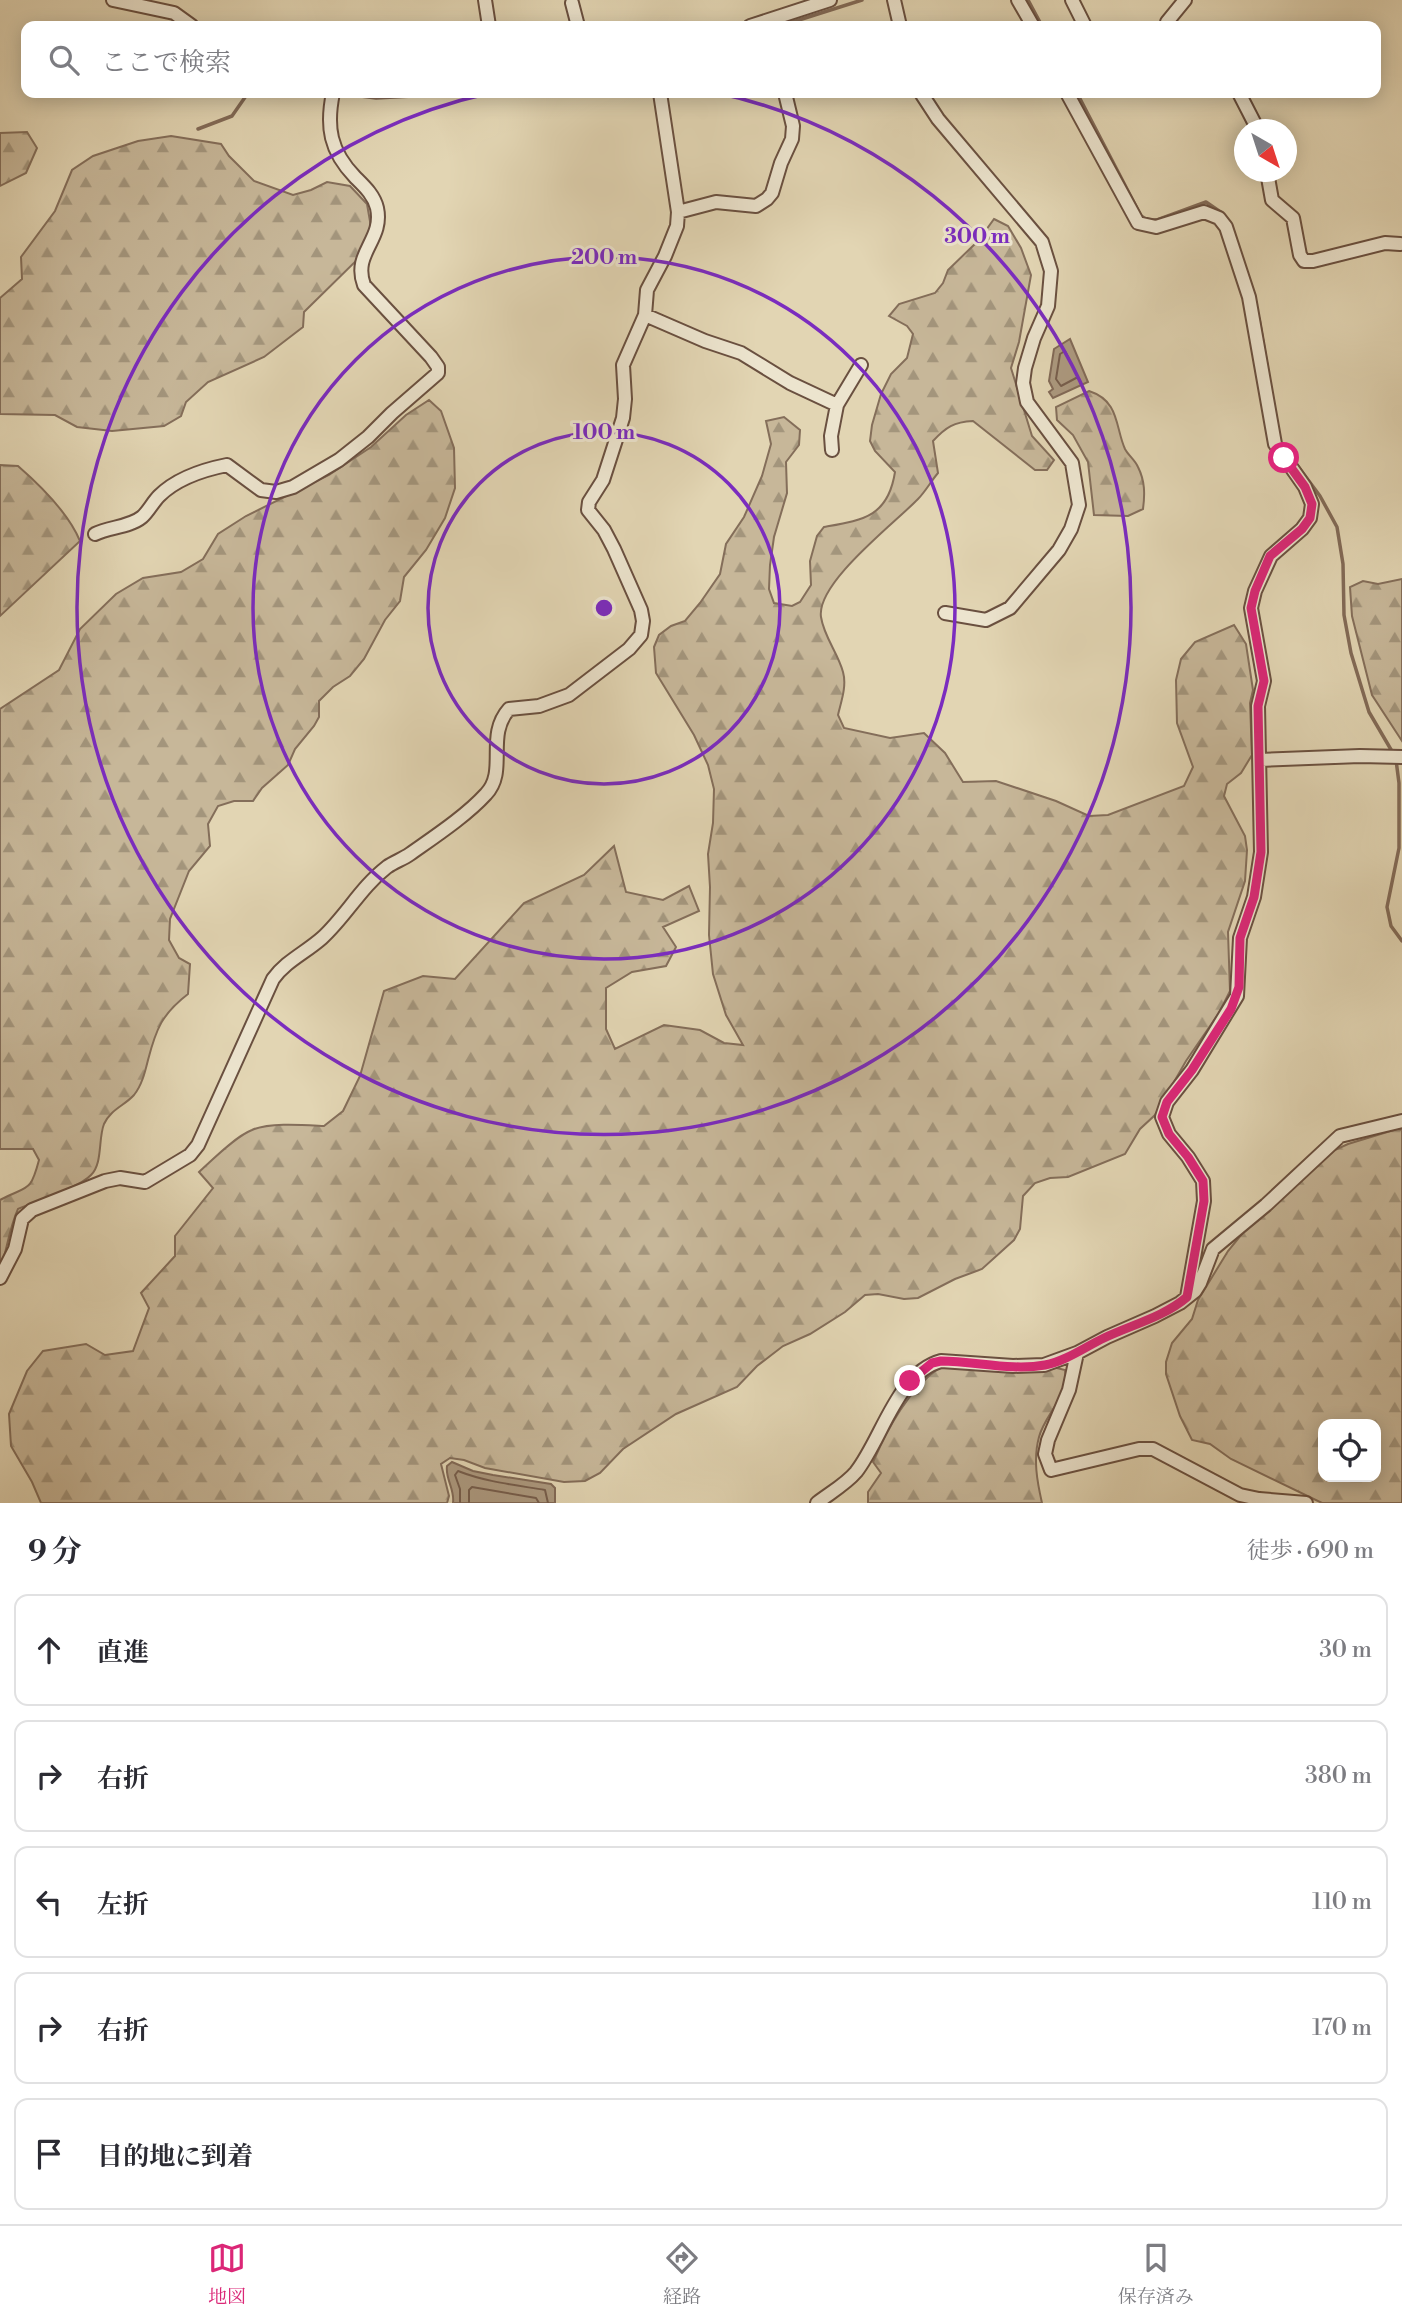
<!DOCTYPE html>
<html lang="ja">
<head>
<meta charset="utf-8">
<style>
  body { margin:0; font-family:"Libre Bodoni","Noto Serif JP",serif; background:#f2f2f3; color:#2b2b33 }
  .controls { position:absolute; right:21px; bottom:21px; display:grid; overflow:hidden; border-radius:14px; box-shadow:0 4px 18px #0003 }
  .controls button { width:63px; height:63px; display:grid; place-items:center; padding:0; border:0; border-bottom:2px solid #e1e1e2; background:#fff; color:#2b2b33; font:35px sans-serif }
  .compass { position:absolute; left:1234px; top:119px; width:63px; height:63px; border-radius:50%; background:#fff; box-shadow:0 4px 18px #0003; rotate:141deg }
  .stop { position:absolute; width:21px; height:21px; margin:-16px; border:5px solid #db2777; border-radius:50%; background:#fff }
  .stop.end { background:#db2777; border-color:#fff; box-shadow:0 2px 7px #0008 }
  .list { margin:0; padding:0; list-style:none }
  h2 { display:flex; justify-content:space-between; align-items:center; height:91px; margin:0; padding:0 28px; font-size:30px }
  h2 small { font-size:23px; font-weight:400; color:#7c7c81 }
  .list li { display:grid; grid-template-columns:46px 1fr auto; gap:21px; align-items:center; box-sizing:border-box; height:112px; margin:0 14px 14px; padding:0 14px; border:2px solid #e1e1e2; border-radius:14px }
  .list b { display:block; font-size:26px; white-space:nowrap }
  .list em { font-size:23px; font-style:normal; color:#7c7c81 }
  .icon { flex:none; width:38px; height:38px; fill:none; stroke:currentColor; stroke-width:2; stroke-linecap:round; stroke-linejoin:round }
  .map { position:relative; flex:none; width:1402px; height:1503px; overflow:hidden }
  .search { position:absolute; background:#fff; box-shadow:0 4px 18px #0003; left:21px; right:21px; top:21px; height:77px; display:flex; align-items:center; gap:18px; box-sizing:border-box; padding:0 24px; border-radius:14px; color:#7c7c81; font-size:26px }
  .sheet { height:721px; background:#fff }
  nav { display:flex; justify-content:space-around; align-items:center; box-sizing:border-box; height:98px; border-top:2px solid #e1e1e2; background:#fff; font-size:19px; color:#7c7c81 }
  nav a { display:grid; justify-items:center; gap:4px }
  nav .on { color:#db2777 }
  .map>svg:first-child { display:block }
  .forest { fill:url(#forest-firs); stroke:#846e5a; stroke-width:2; fill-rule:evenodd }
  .water { fill:#ac997f; stroke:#826a57; stroke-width:2 }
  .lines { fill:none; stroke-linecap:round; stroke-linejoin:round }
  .shore { stroke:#775e4c; stroke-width:2 }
  .stream { stroke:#826a57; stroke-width:3.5 }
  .minor-casing { stroke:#6a5040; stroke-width:16 }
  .minor { stroke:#ece4ce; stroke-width:12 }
  .route { stroke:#db2777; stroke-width:9 }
  .ring { fill:none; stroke:#7b2cbf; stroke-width:3.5 }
  .centre { fill:#7b2cbf; stroke:#ece4ce; stroke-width:3.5 }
  .ring-label { font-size:21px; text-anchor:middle; font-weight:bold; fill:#7b2cbf; stroke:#ece4ce; stroke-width:6; stroke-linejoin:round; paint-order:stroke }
</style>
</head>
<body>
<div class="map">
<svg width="1402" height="1503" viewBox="0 0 1402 1503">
  <defs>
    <pattern id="forest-firs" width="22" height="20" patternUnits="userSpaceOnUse" patternTransform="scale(1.75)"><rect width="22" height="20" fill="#c7b799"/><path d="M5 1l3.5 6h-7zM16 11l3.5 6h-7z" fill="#a3957c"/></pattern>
  </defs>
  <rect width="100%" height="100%" fill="#e2d5b3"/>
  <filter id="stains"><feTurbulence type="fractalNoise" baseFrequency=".00286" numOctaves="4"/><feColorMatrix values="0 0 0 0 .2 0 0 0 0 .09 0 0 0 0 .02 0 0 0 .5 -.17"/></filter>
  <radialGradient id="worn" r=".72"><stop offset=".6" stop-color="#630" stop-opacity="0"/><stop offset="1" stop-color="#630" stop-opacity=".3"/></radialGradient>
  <path class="forest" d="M27,132L37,148L26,173L0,186V133Z
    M171,136L221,144L229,156L254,181L293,195L311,190L327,182L350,186L367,204L371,227L360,257L304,312L303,327L264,357L208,382L186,402L181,416L164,426L112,431L77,427L55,415L0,414V298L22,279L21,257L55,211L72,170L93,156L138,141Z
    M994,219L1008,226L1021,248L1031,275L1019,342L1011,368L1032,436L1054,460L1047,470H1035L973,421C954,422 946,427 933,441L938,473C931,481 926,491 918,499C895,523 816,583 821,617C824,637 838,653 843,672C847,686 841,702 838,715L844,728L890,738L924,733L945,753L963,782L996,781L1056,801L1089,816L1108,815L1184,786L1193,767L1177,723L1176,680L1181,659L1195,642L1234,625L1246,644L1253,690L1250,703L1252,755L1241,773L1227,784L1224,796L1245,836L1247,850L1245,881L1228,932L1230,991L1219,1013L1186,1061L1155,1115L1140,1129L1125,1154L1068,1177L1050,1178L1035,1183L1023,1196L1020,1229L1014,1240L982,1269L955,1279L918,1298L904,1299L878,1294L865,1295L845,1312L810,1334L783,1346L757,1366L737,1387L676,1414L623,1449L600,1473L585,1481L564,1482L485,1468L464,1460L450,1458L441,1464L449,1496L447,1503H41L32,1482L11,1446L9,1414L27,1371L43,1351L86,1344L105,1355L133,1351L149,1308L141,1293L175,1256V1236L213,1188L199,1172C212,1160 236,1136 252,1130C269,1122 305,1125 324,1126L343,1111L360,1076L384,991L423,976L455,979L524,903L584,875L614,846L626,892L663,900L689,886L699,911L663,927L676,947L666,966L632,972L606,988V1029L615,1049L664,1025L700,1030L724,1043L743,1045L726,1015L713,974L709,935L710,887L708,854L713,823L714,789L708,765L694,735L656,673L654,647L659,635L671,626L685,621L700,603L720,574L726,544L744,517L762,476L771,444L766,421L784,417L800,430L799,445L786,462L787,493L774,537L770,565L769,589L774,603L792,606L800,602L811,585L810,561L817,536L824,527C863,520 888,517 895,472L875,451L870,441L872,425L881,394L891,374L907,358L913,334L907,326L889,316L899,304L935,293L943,283L948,270L978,241Z
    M1089,391C1120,401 1115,427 1125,449C1128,455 1135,460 1138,467C1145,481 1145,494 1143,509L1128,516L1094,515L1088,462L1073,435L1057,420L1056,407Z
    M429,400L441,411L454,448L455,488L445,518L426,550L404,577L400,601L385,620L364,659L350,676L333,687L319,701V717L314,726L295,749L288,765L262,788L253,801H234L218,806L208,824L210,846L189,871L170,919L169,940L179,958L190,964L188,994C162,1014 156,1029 148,1060C145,1072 142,1085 134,1095C124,1106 111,1109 104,1124C98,1139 103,1163 91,1175C79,1188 36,1201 18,1209C9,1229 7,1250 0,1271V1200C28,1185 30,1194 39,1160L33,1149H0V709L59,670L80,629L116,594L143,578L181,572L203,559L218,534L246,516L329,475L371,447L406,415Z
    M0,465L18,466C41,486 68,512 80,541L0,616Z
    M1402,579V741L1372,695L1352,616L1350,587L1363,581L1378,584Z
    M1397,1129L1402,1130V1503H1322L1231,1459L1210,1444L1192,1440L1180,1416L1166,1374V1362L1172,1343L1192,1319L1198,1300L1228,1251L1259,1213L1328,1153L1348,1144ZM1323,1424H1376V1477H1323Z
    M1053,1367L1065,1370C1070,1395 1045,1414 1039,1437C1033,1459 1037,1481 1042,1503H868V1492L881,1473L873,1462C888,1428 908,1390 939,1368Z"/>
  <path class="water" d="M1070,339L1088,382L1053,398L1049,392L1053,389L1049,381L1054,349Z
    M452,1462L473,1471L493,1475L551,1484L555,1488V1503H453C455,1489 445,1479 447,1466Z"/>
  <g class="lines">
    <path class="shore" d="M1065,351L1078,377L1061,386L1056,379L1060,354Z
      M460,1503V1489L455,1475L458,1471C486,1482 515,1485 545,1490L548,1503
      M469,1503V1490L472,1487L536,1498L539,1503"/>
    <path class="stream" d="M1028,0L1042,26
      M780,26L862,0
      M337,93L376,98L468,93
      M542,93H551
      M1077,93L1141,216L1148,220H1157L1206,202L1222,213
      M198,129L232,116L248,93
      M1259,319L1267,366
      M1297,465L1320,496L1337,527L1343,564L1344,615L1351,653L1369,712L1393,753
      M1396,760L1399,783V848L1387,907L1391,926L1402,941"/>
    <g class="minor-casing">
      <path id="minor" d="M113,0L174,13L192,26
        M485,0L489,26
        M894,0L900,26
        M1018,0L1033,26
        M1072,0L1085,26
        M572,3L578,26
        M750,26L830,0
        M1168,26L1167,22L1185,0
        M921,93L938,119L1042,242L1051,271L1048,306L1034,338L1025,368L1023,383L1027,402L1072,463L1079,505L1071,529L1059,550L1010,608L986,620L945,613
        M1067,93L1138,223L1156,227L1204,212L1219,218L1226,227L1249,297L1275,444L1305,487L1312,504L1310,518L1302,529L1271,556L1255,591L1251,608L1264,681L1258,706L1261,852L1254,897L1240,938L1237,996L1192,1070L1167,1102L1162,1117L1169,1134L1188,1157L1203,1181L1204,1201L1187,1297
        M1239,93L1258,130
        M1267,172L1272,200L1293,218L1300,255L1304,261H1313L1385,243L1400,244
        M678,212L716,202L756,206L767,199L772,193L781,163L792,139L793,126L785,93
        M645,315L705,341L741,353L790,383L837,405
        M832,450L831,436L837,405L861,365
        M95,534C109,527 130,527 142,517C148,512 153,502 159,496C177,478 202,470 227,465L261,490L276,492L293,487L339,460L368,437L392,413L438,373V367L431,357L364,285C352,253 384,240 377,208C374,195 364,186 355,177C330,151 326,127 333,93
        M1260,760L1360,756L1402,757
        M0,1278L15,1249L22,1219L32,1210L105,1181L120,1178L145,1182L190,1155L198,1145L273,979C286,961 305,953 322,938C346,916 361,887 387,867C394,862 403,859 410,854C434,837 466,816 486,794C508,771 485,736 509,709L539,706L569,695L629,649L641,635L643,621L641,610L614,549L604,530L588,510L589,502L603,480L623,418L625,399L623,365L645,315L647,290L665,256L677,226L678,212L660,93
        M1077,1353L1069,1390L1048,1440L1045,1454L1051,1470L1139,1449H1153L1240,1495L1259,1499L1306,1503
        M817,1503C830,1493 846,1484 856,1472C882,1439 897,1373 941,1361L1013,1366L1044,1365L1077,1353L1107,1337L1155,1316L1180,1303L1195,1291L1200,1283L1213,1249L1266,1205L1340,1136L1402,1121"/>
    </g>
    <use href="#minor" class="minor"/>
  </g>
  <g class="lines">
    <path class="route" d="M910,1381L932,1363L941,1361C975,1361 1011,1371 1045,1365C1066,1361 1085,1347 1104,1338C1131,1325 1164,1317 1187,1297L1204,1201L1203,1181L1188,1157L1169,1134L1162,1117L1167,1102L1192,1070L1231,1009L1239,987L1240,938L1254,897L1261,852L1258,706L1264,681L1251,608L1255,591L1270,556L1302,529L1310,518L1312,504L1305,487L1284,458"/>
  </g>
  <g class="ring">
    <circle cx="604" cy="608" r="176"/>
    <circle cx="604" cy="608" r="351"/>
    <path d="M718 93A527 527 0 1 1 490 93"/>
  </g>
  <circle cx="604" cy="608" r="10" class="centre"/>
  <g class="ring-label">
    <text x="977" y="243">300 m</text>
    <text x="604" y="264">200 m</text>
    <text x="604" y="439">100 m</text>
  </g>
  <rect width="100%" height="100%" filter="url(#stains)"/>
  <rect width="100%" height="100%" fill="url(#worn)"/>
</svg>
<div class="controls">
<button><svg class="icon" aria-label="locate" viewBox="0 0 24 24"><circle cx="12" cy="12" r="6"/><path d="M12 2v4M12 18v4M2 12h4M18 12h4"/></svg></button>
</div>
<svg class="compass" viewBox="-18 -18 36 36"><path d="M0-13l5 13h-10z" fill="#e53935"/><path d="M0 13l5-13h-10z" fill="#7c7c81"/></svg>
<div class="stop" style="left:1284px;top:458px"></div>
<div class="stop end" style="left:910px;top:1381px"></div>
<div class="search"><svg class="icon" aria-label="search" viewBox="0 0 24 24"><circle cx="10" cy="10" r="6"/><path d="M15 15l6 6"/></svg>ここで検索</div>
</div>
<section class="sheet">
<h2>9 分<small>徒歩 · 690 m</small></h2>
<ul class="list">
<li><svg class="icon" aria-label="ahead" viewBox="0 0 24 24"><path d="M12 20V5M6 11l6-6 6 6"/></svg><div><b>直進</b></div><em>30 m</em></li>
<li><svg class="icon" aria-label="right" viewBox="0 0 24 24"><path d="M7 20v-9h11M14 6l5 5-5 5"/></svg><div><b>右折</b></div><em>380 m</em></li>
<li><svg class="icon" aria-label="left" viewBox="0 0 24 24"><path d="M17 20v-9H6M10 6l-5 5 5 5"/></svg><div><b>左折</b></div><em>110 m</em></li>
<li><svg class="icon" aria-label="right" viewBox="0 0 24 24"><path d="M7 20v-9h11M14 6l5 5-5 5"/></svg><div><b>右折</b></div><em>170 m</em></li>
<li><svg class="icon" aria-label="arrive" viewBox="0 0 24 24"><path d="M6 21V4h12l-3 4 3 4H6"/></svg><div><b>目的地に到着</b></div></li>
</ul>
</section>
<nav>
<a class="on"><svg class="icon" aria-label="map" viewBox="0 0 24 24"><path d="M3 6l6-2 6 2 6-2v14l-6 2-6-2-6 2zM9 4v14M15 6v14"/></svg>地図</a>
<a><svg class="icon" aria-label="directions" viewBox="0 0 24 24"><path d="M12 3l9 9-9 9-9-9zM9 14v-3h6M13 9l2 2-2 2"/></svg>経路</a>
<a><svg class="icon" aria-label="saved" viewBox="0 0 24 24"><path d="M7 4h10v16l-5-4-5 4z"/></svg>保存済み</a>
</nav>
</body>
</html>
